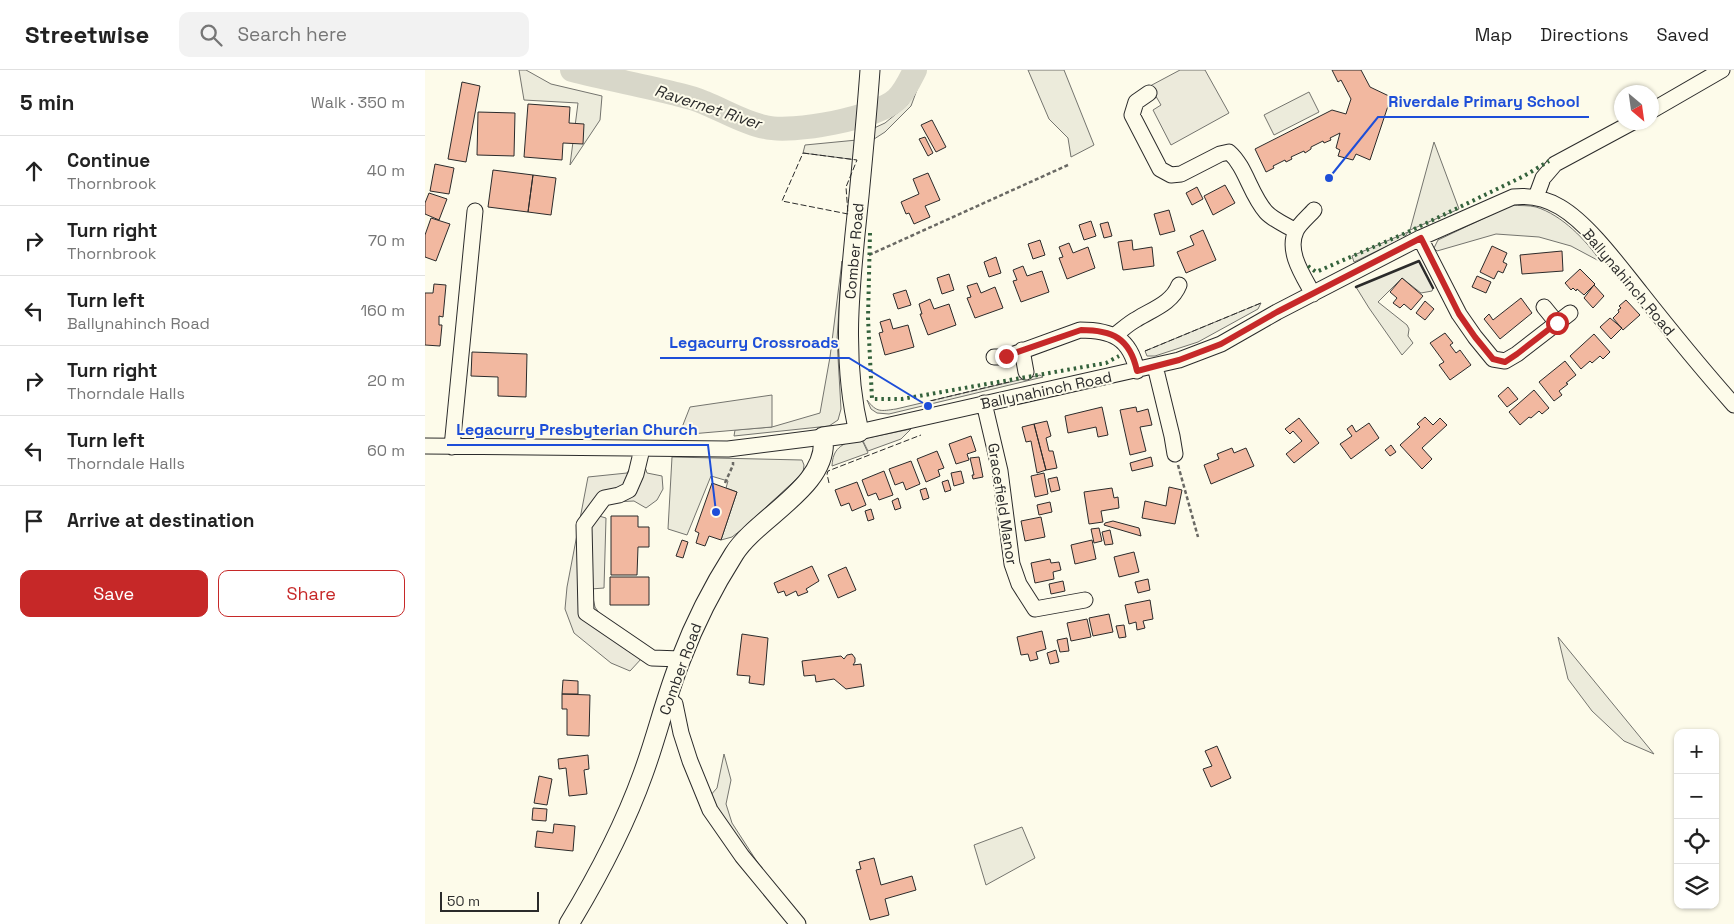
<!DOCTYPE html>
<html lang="en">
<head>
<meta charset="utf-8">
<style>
  body { margin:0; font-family:"Space Grotesk",sans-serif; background:#f2f2f2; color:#222 }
  .controls { position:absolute; right:15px; bottom:15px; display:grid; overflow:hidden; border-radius:10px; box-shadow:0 1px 4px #0004 }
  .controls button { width:45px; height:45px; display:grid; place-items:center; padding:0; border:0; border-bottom:1px solid #e0e0e0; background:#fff; color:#222; font:25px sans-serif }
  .compass { position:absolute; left:1189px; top:15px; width:45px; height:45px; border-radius:50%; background:#fff; box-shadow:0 1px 4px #0004; rotate:151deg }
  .scale { position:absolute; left:15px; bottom:12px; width:99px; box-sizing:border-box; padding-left:5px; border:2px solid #2b2b2b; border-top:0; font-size:14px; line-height:18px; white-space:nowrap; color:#2b2b2b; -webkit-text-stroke:4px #fdfbea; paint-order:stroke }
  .stop { position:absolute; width:15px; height:15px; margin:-11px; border:4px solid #c62828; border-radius:50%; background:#fff }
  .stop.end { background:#c62828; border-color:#fff; box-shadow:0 1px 5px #0008 }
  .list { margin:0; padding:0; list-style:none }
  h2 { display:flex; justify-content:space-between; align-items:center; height:65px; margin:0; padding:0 20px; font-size:21px }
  h2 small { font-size:16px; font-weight:400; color:#767676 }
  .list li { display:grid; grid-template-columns:32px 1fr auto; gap:15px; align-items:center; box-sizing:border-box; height:70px; padding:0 20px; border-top:1px solid #e0e0e0 }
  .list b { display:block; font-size:19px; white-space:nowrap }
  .list p { margin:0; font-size:16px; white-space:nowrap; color:#767676 }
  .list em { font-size:16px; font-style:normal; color:#767676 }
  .actions { display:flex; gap:10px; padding:15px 20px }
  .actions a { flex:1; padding:11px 0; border:1px solid #c62828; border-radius:10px; text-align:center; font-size:18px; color:#c62828 }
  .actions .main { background:#c62828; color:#fff }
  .icon { flex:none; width:28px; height:28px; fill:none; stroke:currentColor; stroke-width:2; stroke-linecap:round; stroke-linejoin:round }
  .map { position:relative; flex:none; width:1309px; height:854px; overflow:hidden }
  header { display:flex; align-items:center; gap:30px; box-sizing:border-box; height:70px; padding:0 25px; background:#fff; border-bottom:1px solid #e0e0e0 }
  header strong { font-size:24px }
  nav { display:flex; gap:28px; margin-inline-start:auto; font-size:18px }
  .search { width:350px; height:45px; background:#f2f2f2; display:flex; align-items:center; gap:12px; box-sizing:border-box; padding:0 18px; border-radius:10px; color:#767676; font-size:19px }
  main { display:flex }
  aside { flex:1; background:#fff }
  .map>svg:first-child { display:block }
  .green { fill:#ecebdb; stroke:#74746e }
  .parking { fill:#eceadb; stroke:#74746e }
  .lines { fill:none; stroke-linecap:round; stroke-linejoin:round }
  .river { stroke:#d8d7c9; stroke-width:24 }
  .building { fill:#f2b8a0; stroke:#2b2b2b }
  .minor-casing { stroke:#2b2b2b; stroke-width:17 }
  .major-casing { stroke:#2b2b2b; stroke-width:21 }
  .path { stroke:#6a6964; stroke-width:2.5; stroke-dasharray:4 2.5; stroke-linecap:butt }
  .minor { stroke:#fdfbea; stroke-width:15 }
  .major { stroke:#fdfbea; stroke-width:19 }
  .hedge { stroke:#34623c; stroke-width:4; stroke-dasharray:2.5 4; stroke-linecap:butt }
  .fence { stroke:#2b2b2b; stroke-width:1; stroke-dasharray:6 2.5; stroke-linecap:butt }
  .wall { stroke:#2b2b2b; stroke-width:2.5 }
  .route { stroke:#c62828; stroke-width:6 }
  .labels { text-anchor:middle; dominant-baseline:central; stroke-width:4; stroke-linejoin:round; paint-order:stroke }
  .street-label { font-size:15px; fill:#2b2b2b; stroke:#fdfbea }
  .water-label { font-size:16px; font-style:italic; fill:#2b2b2b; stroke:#fdfbea }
  .leader { fill:none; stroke:#1d4ed8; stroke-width:2 }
  .callout-dot { fill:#1d4ed8; stroke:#fdfbea; stroke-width:2 }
  .callout-label { font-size:16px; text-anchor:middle; font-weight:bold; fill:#1d4ed8; stroke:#fdfbea; stroke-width:4; stroke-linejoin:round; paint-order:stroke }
</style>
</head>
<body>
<header>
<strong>Streetwise</strong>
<div class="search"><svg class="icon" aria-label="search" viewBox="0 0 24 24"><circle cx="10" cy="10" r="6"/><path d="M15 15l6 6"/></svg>Search here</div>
<nav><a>Map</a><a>Directions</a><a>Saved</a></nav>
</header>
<main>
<aside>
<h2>5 min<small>Walk · 350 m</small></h2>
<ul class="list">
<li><svg class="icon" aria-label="ahead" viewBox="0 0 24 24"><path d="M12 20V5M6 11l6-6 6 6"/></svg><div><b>Continue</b><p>Thornbrook</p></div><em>40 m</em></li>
<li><svg class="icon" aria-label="right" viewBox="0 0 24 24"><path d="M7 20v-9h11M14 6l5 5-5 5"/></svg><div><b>Turn right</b><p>Thornbrook</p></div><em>70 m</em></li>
<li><svg class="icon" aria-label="left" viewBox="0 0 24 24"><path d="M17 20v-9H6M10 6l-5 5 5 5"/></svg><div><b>Turn left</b><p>Ballynahinch Road</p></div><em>160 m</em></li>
<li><svg class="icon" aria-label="right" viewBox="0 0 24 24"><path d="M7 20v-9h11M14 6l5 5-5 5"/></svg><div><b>Turn right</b><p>Thorndale Halls</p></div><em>20 m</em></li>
<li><svg class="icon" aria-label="left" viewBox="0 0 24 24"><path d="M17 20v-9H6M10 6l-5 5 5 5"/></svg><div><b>Turn left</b><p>Thorndale Halls</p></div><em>60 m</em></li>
<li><svg class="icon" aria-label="arrive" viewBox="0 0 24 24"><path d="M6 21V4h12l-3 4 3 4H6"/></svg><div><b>Arrive at destination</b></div></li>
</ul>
<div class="actions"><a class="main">Save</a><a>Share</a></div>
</aside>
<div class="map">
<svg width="1309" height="854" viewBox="0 0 1309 854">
  <rect width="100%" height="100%" fill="#fdfbea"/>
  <path class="green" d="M94,0H101L126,14L177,26L175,50L145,95L153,33L99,30Z
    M603,0H639L669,75L646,87L643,68L624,49Z
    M496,9L486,36L460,62L446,71L447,59L460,53L482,35Z
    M884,22L894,42L849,65L839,45Z
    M432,70V90L378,83L380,75Z
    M1009,72L1034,139L985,160Z
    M1087,135C1094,136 1104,135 1111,137C1137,145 1161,170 1176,192L1146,176L1114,167L1071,164L1012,181L1009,178L1013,170Z
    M983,162L979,168L929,192L927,186Z
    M417,191L412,270L416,339L413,350L404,356L309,366L310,360L347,357L395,343L405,287Z
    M994,191L1008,218L1007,221L996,223L977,208L953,232L982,255L984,259L983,266L988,273L977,285L944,238L931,217Z
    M836,233L833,239L773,272L730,286H722L720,281Z
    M615,305L618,307L464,344L452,343L446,339L442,330C452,343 456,341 471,339Z
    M431,369L438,372L443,383L407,396C408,378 416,375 431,369Z
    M247,387L377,390L379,395L378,403L316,460L307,467L296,470L312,422L301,418L303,411L286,406L262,465L243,459Z
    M1133,567L1229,684L1199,671L1167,641L1143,609Z
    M299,684L306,710L301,734L307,753L351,821L284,727L292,718Z
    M597,757L610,788L561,815L549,775Z"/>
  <path class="parking" d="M755,0H780L804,43L746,75L728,40L736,35L725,16Z
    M347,325V357L254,365L265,337Z
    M486,359L476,369L443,381L437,369Z
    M206,397H220L222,403L237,406L238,419L232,430L221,438L209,431L187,432L175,441L174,446L181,448L179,518L166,519L170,537L181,553L217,588L205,601L186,593L149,563L140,539L142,517L163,407L202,403Z"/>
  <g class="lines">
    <path class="river" d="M147,0C181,9 216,15 251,24C260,26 271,29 280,33C300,41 319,53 340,57C367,64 452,48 472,29C480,21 485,10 490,0"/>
  </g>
  <path class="building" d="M907,0H936L945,17L966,27L945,90L931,84L928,90L913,86L915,80L911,78L915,63L905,68L906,70L899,73L898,71L886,77V79L880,83L879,81L866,87L867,89L861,92L860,90L848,96L849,98L841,102L830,79L907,40L921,44L926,29L916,10L913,12Z
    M37,12L55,16L41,92L23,89Z
    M103,34L145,37L144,53L159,54L158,74L138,73L137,90L99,87Z
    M53,42L90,43L89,86L52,85Z
    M507,50L521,77L511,82L496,55Z
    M500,67L508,83L503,86L494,69Z
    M10,94L29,98L24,124L5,121Z
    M68,100L108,105L103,142L63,137Z
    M503,103L515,130L500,136L505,147L489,154L484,143L481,144L476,132L494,124L488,109Z
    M108,105L131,108L126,145L103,142Z
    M800,115L810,133L788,145L779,126Z
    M772,117L778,129L767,135L761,123Z
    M4,123L22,129L14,150L0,144V133Z
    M744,140L750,161L735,165L729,144Z
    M6,148L25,154L11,191L0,187V165Z
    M666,151L671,166L659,170L654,155Z
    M683,152L687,166L679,168L675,154Z
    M778,160L791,190L761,203L752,182L769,175L765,166Z
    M615,170L620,185L608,189L603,174Z
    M707,170L708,180L727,177L729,196L698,200L693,172Z
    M644,173L648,183L663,177L670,198L642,209L634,188L638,187L634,177Z
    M1067,176L1082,183L1078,192L1082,194L1078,203L1073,201L1069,209L1055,202Z
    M1137,181L1138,201L1097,204L1095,185Z
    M571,187L576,203L564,207L559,192Z
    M598,196L602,206L617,201L624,222L596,232L588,211L592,210L588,200Z
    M1155,199L1170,214L1159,225L1152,219L1151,221L1148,218L1146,220L1140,213Z
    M524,204L529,220L517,224L512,208Z
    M1052,206L1066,212L1061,223L1047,217Z
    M977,208L998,226L986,240L979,234L975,238L968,233L972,228L965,222Z
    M552,213L556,223L570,217L578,238L550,248L542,228L546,227L542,216Z
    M9,214L21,215L18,247L14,246V255H17L15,276L0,275V223H8Z
    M1169,215L1179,226L1168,238L1159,228Z
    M481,220L486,235L473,239L468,224Z
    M1096,228L1107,243L1075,269L1059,249L1064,244L1068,250Z
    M505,229L509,239L524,234L531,255L503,265L495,244H497L494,234Z
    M1201,230L1215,245L1198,260L1188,248L1194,242L1193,240L1196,238L1194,236Z
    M1000,231L1009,239L1000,250L991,243Z
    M1185,248L1197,258L1186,269L1175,257Z
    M465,249L468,259L483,255L489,277L460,285L454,263L458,262L455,252Z
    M1020,263L1028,273L1025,275L1031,283L1035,280L1046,295L1025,310L1014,295L1019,292L1005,273Z
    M1169,264L1185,282L1178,289L1175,286L1167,293L1165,291L1156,299L1145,286Z
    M47,282L102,284L101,327L73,326V307L46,306Z
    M1140,291L1151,305L1141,313L1143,314L1134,321L1137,325L1129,331L1114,312Z
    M1083,317L1093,329L1082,337L1073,326Z
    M1109,320L1124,338L1117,344L1114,341L1106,348L1104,347L1095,355L1084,342Z
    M677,337L683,365L673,367L671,357L643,363L640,346Z
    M711,337L712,342L723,339L727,355L715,357L721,381L705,385L695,340Z
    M1000,347L1008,355L1015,348L1022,355L997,378L1007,389L997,399L975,375L995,357L992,354Z
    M874,348L894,373L869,393L861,384L877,371L868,361L865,364L860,359Z
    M622,351L626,366L621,368L624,381H628L632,398L621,400L609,354Z
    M944,353L954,368L926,389L915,374L927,366L922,359L927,355L931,362Z
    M609,354L621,400L612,403L606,371L601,372L597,357Z
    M546,366L551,381L542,384L544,390L531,394L524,374Z
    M966,375L971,382L965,386L960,380Z
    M807,378L809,383L821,378L829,396L786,414L779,395L794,389L792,384Z
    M512,381L519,398L513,400L515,406L501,412L492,389Z
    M554,387L558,407L548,409L547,405H549L545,388Z
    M726,387L728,396L707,401L705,393Z
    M486,391L495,414L481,420L478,412L470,415L464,399Z
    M459,401L468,425L454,430L451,423L443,426L437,410Z
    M536,401L539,413L529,416L526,403Z
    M619,403L623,424L610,427L606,406Z
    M632,407L635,420L626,422L623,409Z
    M523,410L526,420L520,422L517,412Z
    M432,412L441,435L427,441L424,433L416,436L410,420Z
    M287,413L312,422L296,470L284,466L280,476L271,473L274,463L270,461Z
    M744,417L757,420L750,454L717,448L720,431L741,436Z
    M501,418L504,428L498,430L495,420Z
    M687,418L689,428L693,427L694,438L676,441L678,452L664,454L659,422Z
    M473,428L476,438L470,440L467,431Z
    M625,432L627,442L614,445L612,435Z
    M446,439L449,449L443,451L440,441Z
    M186,446H213V457H224V477H213L212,505H186Z
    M616,447L620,467L600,471L596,451Z
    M688,451L714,458L716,466L679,455L680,453Z
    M674,458L677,471L669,473L666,459Z
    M685,460L688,474L680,475L677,462Z
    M257,470L263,472L258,488L251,486Z
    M667,470L671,489L650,494L646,475Z
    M709,482L714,502L694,507L689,487Z
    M625,489L626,493L634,492L636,500L628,502L629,509L610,513L606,493Z
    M387,496L394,511L381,519L383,522L373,526L371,521L361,526L359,521L353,523L349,513Z
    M421,497L431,520L413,528L403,505Z
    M185,507H224V535H185Z
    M723,509L725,520L713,523L710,512Z
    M638,511L640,521L626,524L624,514Z
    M725,530L728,549L718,551L720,558L712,560L711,552L704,554L700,535Z
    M684,544L688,562L668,566L664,548Z
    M662,549L666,567L646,571L642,553Z
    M699,555L701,567L694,568L691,556Z
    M617,561L621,579L611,582L613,589L605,591L603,584L596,585L592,567Z
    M317,564L343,568L339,615L324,613L325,606L312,605Z
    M642,568L644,581L635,582L632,570Z
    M631,580L634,592L625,594L622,583Z
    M427,584L430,588V592L428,595L436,594L439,616L421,619L409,609L391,612L390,605L379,606L377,591L416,586L419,589L422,585Z
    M138,610L153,611V624H137Z
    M137,624L165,625L164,666L142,665V639H137Z
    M792,676L806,708L786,717L778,699L787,696L780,681Z
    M163,685L164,699L159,700L162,724L144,726L141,698L134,699L133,689Z
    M114,706L127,709L122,735L109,733Z
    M108,738L122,739L121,751L107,750Z
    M129,754L150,756L148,781L110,777L112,761L128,763Z
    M449,788L456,815L487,806L491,820L460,829L464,845L445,850L431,800L436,799L434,792Z"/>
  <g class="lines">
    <g class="minor-casing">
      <path id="minor" d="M724,23L711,32L707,45L735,99L746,105L756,104L795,84L804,82C821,97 825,124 841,142C848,150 861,155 871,161
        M1226,41L1297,0
        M1111,127L1118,108L1130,94L1208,52
        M995,168L1034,244L1050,267L1068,289L1080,291L1092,284L1145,243
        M888,224C879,207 861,182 871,161C874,154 884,146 889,140
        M1119,237L1132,253
        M690,265C697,260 704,253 712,249C728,239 747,233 754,215
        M597,280L601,302
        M569,287H581L655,260C687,260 705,268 712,301
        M730,296L747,366L750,384
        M559,333L575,401L587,494L594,514L610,539L660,530
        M434,362L754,290L796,274L852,242L995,168L1088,127C1105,125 1120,128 1135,137C1164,154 1195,197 1216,223C1246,261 1277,299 1309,335
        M0,376L303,379L398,367
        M27,377L50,141
        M217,379L211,404L204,420L194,425L179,428L159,455L161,543L227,588L256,589
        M243,630L250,634L256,663L265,691L285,740L317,786L373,854"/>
    </g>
    <g class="major-casing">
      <path id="major" d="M144,854C173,806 199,757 218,704C232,666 241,626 256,589C270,552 288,517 309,484C332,447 405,416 398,367L434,362C415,284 426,204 434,126C438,84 442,42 445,0"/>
    </g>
    <path class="path" d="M444,185L643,95
      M753,395L773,467
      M300,413L308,395V392"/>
    <use href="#minor" class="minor"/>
    <use href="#major" class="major"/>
    <path class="hedge" d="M445,163L443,248L447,329H477L681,293L694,286
      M883,196L891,202L983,162L1099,106L1124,91"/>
    <path class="fence" d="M378,83L432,90L421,117L423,144L357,131Z
      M720,281L836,233
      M505,331L584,312
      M404,413L402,404L403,401L496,365"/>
    <path class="wall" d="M931,217L994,191L1008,218"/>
  </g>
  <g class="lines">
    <path class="route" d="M581,286L656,260C687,260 705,268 712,301L754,290L796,274L852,242L996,168L1034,244L1050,267L1068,289L1080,292L1092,284L1132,253"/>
  </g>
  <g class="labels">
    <g class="street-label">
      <text transform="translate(429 181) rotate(-85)">Comber Road</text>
      <text transform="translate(1204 212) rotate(50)">Ballynahinch Road</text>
      <text transform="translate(621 320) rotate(-12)">Ballynahinch Road</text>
      <text transform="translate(578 434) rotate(81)">Gracefield Manor</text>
      <text transform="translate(255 599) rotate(-70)">Comber Road</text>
    </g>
    <g class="water-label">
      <text transform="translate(283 37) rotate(18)">Ravernet River</text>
    </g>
  </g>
  <path class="leader" d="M904 108L953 47H1164M503 336L424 288H235M291 442L283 375H22"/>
  <g class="callout-dot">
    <circle cx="904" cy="108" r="5"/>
    <circle cx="503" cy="336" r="5"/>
    <circle cx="291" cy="442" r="5"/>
  </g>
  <g class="callout-label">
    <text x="1059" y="37">Riverdale Primary School</text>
    <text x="329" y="278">Legacurry Crossroads</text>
    <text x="152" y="365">Legacurry Presbyterian Church</text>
  </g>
</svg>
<div class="controls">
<button>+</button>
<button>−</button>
<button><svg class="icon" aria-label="locate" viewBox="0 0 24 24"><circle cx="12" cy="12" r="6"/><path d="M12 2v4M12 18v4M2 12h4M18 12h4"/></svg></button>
<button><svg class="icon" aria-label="layers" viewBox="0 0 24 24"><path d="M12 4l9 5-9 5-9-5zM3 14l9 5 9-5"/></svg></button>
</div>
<svg class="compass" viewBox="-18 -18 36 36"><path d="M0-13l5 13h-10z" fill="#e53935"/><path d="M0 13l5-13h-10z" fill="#767676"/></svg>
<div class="scale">50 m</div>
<div class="stop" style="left:1132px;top:253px"></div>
<div class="stop end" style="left:581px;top:286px"></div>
</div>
</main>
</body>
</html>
